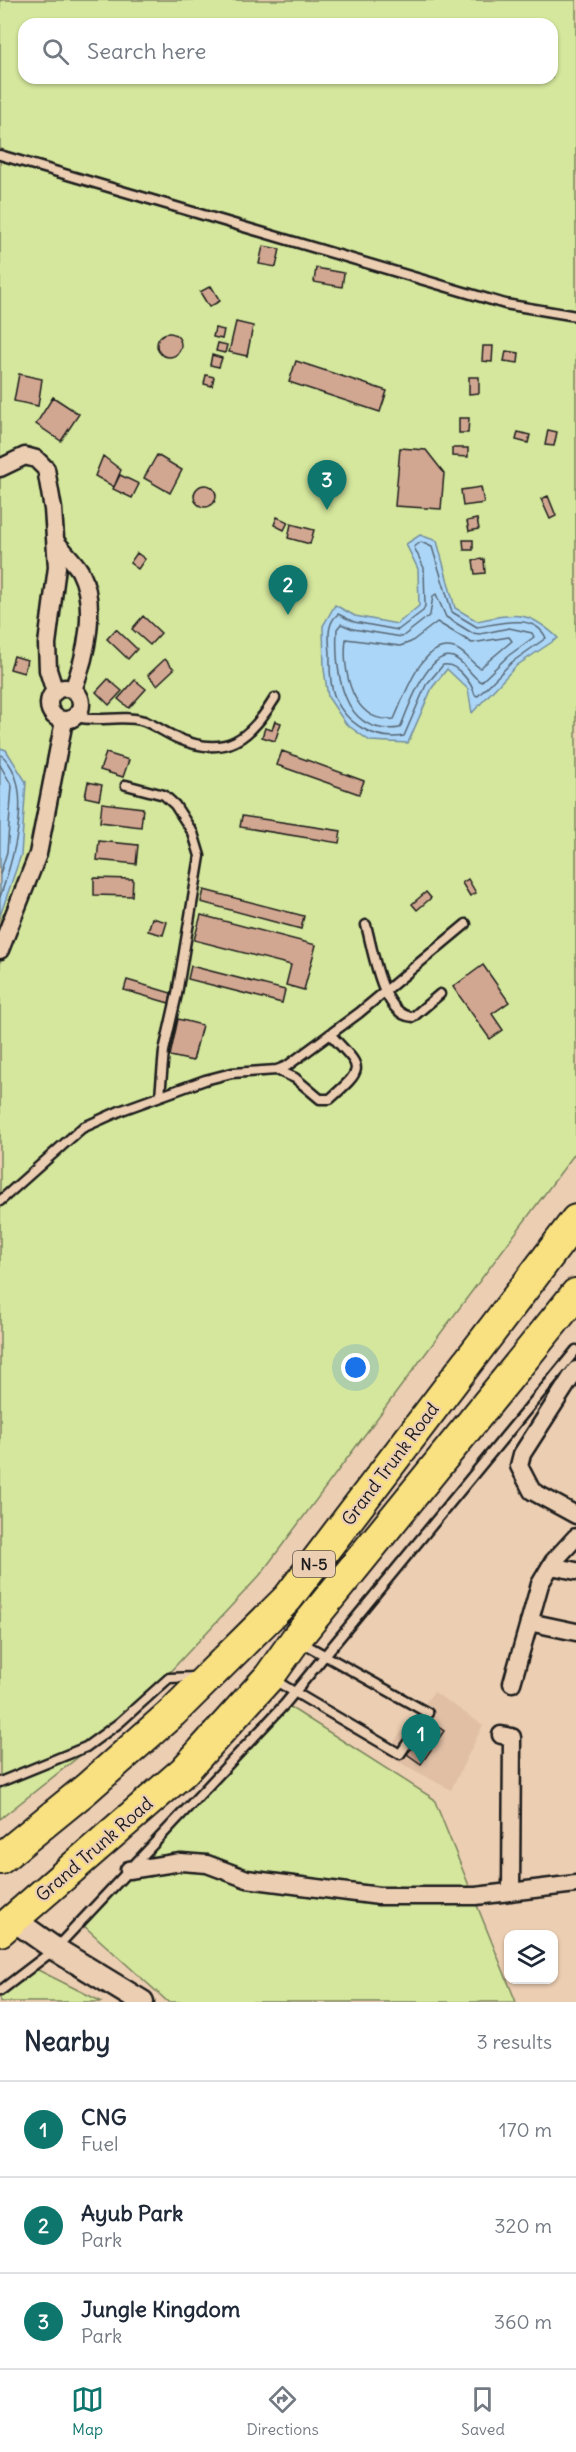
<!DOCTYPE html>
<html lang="en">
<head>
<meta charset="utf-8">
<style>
  body { margin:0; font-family:Delius,sans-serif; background:#f2f2f3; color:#1f2937 }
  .controls { position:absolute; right:18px; bottom:18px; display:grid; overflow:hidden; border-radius:12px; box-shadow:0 2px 4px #0004 }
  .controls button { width:54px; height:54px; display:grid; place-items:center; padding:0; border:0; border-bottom:2px solid #e0e1e3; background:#fff; color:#1f2937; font:30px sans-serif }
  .you { position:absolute; left:356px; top:1368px; width:21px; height:21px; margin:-15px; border:4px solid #fff; border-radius:50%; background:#1a73e8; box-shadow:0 0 0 9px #1a73e833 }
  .badge { display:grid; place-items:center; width:39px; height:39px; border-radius:50%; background:#0f766e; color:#fff; font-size:20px; font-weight:700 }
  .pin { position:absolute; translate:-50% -50px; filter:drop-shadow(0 2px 3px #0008) }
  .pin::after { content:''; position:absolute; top:32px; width:21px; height:18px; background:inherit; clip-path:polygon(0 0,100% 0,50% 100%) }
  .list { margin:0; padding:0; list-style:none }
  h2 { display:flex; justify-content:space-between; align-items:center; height:78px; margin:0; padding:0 24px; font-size:26px }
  h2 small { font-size:20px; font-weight:400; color:#747a83 }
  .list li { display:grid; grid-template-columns:39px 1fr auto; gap:18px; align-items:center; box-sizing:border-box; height:96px; padding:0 24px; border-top:2px solid #e0e1e3 }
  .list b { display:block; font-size:22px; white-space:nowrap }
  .list p { margin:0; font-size:20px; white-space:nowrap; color:#747a83 }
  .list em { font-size:20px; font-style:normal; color:#747a83 }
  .icon { flex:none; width:33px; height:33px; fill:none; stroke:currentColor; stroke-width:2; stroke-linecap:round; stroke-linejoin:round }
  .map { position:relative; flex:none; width:576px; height:2002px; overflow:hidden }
  .search { position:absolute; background:#fff; box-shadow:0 2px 4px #0004; left:18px; right:18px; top:18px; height:66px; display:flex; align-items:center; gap:15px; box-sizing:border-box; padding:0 21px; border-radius:18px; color:#747a83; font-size:22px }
  .sheet { height:366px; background:#fff }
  nav { display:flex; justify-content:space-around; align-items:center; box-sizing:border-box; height:84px; border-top:2px solid #e0e1e3; background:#fff; font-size:16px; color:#747a83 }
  nav a { display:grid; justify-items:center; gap:3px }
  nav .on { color:#0f766e }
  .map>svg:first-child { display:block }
  .built { fill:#e0bfa5 }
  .green { fill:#d4e79c; stroke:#78825c; stroke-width:1.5; fill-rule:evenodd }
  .water { fill:#acd6f7; stroke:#728c9f; stroke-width:1.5 }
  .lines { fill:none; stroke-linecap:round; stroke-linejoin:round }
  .shore { stroke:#566674; stroke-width:1.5 }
  .building { fill:#d2a791; stroke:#1c1c1c; stroke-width:1.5 }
  .lane-casing { stroke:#1c1c1c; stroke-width:13 }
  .street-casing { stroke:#1c1c1c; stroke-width:21 }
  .secondary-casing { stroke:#1c1c1c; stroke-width:27 }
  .highway-casing { stroke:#1c1c1c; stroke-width:34 }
  .lane { stroke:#ecceb2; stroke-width:8 }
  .street { stroke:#ecceb2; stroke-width:16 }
  .secondary { stroke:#ecceb2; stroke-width:22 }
  .highway { stroke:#f9e181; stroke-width:30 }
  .labels { text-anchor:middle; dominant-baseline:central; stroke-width:4.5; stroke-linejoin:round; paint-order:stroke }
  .shield { fill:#ecceb2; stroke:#5a5149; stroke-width:1.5 }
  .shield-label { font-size:16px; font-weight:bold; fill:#1c1c1c }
  .street-label { font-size:18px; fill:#1c1c1c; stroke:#ecceb2 }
</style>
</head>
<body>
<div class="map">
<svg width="576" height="2002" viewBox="0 0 576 2002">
  <rect width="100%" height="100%" fill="#ecceb2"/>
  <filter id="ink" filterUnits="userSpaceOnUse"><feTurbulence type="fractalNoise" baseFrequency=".0167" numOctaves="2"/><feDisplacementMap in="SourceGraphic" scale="12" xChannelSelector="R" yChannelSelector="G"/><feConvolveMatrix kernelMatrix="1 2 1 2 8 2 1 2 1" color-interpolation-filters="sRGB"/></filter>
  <g filter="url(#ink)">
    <path class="built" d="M434,1692L483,1725L451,1790L384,1754Z"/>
    <path class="green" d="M0,0H576V1152L260,1575L125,1720L0,1819ZM24,24H552V78H24Z
      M285,1704L434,1799L516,2002H168L82,1924Z
      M34,1968L102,2002H0V1994Z"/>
    <path class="water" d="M420,535L437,541L455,608L477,621C516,613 528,610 558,638L516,666L472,713L468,689L447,669L432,688L408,743L370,741L346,724L328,697L324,669L323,626L335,605L355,616L397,624L419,606L418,569L406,544Z
      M0,748L6,750L26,782L21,855L0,916Z"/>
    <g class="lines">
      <path class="shore" d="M421,542L432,547L452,612L477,627C498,624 534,612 546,638L512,662L478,696L475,695C472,683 456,662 443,665L426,685L404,736C375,741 345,724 334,695C329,682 330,666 330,653C329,639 326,624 338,614L354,622L398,630L423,611L425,606L424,568L414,547Z
        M436,594L446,617L472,633L480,634L509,628L532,633L534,637L508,656L481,682C471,676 464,661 453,657C428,648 407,712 400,728C341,737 335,670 337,629L341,624L353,629L402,637L430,615L433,596Z
        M437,622L472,643L509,637L512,641L480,668C471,663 465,651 454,648C422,638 404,698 394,719C352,724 342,670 346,639L400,646L411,642Z
        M0,754C37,783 13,860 0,897
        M0,765L12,786L7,852L0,874"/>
    </g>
    <path class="building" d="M263,246L280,249L276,267L259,264Z
      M316,268L344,273L342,287L314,282Z
      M211,286L220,301L209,307L200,292Z
      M236,322L253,326L247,356L229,352Z
      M215,328L224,330L222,339L213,337Z
      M157 345a12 12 0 1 1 24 0a12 12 0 1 1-24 0Z
      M218,343L227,345L225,353L216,351Z
      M483,346H493L492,362L482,361Z
      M506,351L519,353L518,363L504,361Z
      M212,355L222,358L219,367L210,365Z
      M296,361L387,391L380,412L289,382Z
      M19,374L42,379L38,406L14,401Z
      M206,375L214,377L212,386L204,384Z
      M469,377H479V393L469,394Z
      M53,397L79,414L61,441L36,424Z
      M459,418H469L468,433H459Z
      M548,430L557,432L554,446L545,445Z
      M518,432L530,435L528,443L516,440Z
      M400,448L426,450L444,473L441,509L395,506Z
      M452,448H468V457L452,456Z
      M157,455L182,470L170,493L144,478Z
      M103,456L121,470L114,487L95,476Z
      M323,469L327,481L318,484L314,472Z
      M120,475L139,484L132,498L113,489Z
      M194 496a11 11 0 1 1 22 0a11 11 0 1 1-22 0Z
      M481,487L484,503L463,506L461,490Z
      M548,496L556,516L550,519L541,499Z
      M277,517L288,522L284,530L274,525Z
      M477,519L479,529L469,531L467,521Z
      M291,524L314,530L310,544L288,538Z
      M463,540H473V550H464Z
      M137,553L145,559L138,569L130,563Z
      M484,559L485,573L475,574L473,560Z
      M143,616L161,633L150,645L132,629Z
      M116,629L137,649L128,659L107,639Z
      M14,656L27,660L24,673L10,669Z
      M165,659L174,669L157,685L148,675Z
      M108,679L122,691L109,705L96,692Z
      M135,680L146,689L129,708L118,699Z
      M275,721L281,723L275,741L262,737L265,728L272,730Z
      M282,751L364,781L359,794L277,765Z
      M106,753L129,760L123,777L100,770Z
      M88,782L102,785L99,800L85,797Z
      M102,803L143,808L141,827L100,822Z
      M242,816L341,831L339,843L240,827Z
      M99,841L138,845L136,864L97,860Z
      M94,878L133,879L132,896L94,895Z
      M468,879L476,893L470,896L462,883Z
      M204,890L304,916L301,929L201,902Z
      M426,892L431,898L417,910L412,904Z
      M201,915L316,945L304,990L286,985L291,965L194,940Z
      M152,918L167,922L163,935L148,931Z
      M483,965L509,1002L492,1014L503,1030L490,1039L453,987Z
      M191,966L285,990L282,1003L188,979Z
      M127,980L171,993L169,1003L124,990Z
      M178,1019L202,1025L193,1061L170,1056Z
      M431,1722L444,1731L421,1764L407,1754Z"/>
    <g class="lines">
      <g class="lane-casing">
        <path id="lane" d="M0,155L505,304L576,316
          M76,717C98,723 123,714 144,721C156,726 166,733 177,738C226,759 250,739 275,698
          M126,785L164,795L175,805L193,833L200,856L177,994L164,1051L160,1096
          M366,925C373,950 382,1016 413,1017L440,994
          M277,1070L295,1078L320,1099H330C367,1066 362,1069 330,1034
          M0,1201L82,1128L122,1110L205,1080L232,1073L277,1070L287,1066L359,1013L466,924
          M274,1680L400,1754L428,1713L299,1641
          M0,1782L86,1747L119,1723L169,1678L196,1677
          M0,1991L55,1949L285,1704L576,1350"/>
      </g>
      <g class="street-casing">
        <path id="street" d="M0,468L25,456L36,459L46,469L53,509L57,567L47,644L48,670L55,692
          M56,542C63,551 74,561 80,571C98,606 86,656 73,690
          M49 704a16 16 0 1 1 32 0a16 16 0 1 1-32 0Z
          M0,950L38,854L64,721
          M576,1370L522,1454L519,1466L532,1491L576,1515
          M551,1566L576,1571
          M529,1622L576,1632
          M512,1683L540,1584L553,1562L576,1537
          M501,1735L512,1737L511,1892
          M129,1870L181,1862L207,1864L247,1879L379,1896H476L576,1884"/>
      </g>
      <g class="secondary-casing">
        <path id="secondary" d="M14,1920L55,1949L142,2002"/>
      </g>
      <g class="highway-casing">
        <path id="highway" d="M0,1859L86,1789L173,1712L288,1598L576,1220
          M0,1931L184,1771L269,1677L296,1639L576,1294"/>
      </g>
      <use href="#lane" class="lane"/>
      <use href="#street" class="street"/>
      <use href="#secondary" class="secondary"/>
      <use href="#highway" class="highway"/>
    </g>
  </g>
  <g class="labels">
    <rect class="shield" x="293" y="1551" width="42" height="26" rx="4.5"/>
    <g class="shield-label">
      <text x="314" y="1564">N-5</text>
    </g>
    <g class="street-label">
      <text transform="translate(390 1464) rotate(-53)">Grand Trunk Road</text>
      <text transform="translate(94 1849) rotate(-41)">Grand Trunk Road</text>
    </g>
  </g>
</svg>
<div class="controls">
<button><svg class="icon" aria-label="layers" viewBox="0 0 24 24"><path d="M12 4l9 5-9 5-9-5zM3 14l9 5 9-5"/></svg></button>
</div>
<div class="you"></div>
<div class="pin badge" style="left:421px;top:1764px">1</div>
<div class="pin badge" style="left:288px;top:615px">2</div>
<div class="pin badge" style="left:327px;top:510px">3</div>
<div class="search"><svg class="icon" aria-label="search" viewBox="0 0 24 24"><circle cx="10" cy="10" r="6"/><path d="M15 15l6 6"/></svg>Search here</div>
</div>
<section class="sheet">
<h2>Nearby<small>3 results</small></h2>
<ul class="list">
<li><span class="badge">1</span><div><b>CNG</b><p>Fuel</p></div><em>170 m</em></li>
<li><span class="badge">2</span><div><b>Ayub Park</b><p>Park</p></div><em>320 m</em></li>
<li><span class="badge">3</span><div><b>Jungle Kingdom</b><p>Park</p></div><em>360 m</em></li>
</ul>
</section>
<nav>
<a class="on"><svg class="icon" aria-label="map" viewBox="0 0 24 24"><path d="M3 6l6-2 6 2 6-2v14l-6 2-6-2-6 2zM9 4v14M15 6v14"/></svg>Map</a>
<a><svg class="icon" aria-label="directions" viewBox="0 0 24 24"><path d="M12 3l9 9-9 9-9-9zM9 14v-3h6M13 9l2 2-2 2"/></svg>Directions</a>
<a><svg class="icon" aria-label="saved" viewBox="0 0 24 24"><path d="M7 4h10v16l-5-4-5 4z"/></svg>Saved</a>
</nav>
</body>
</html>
